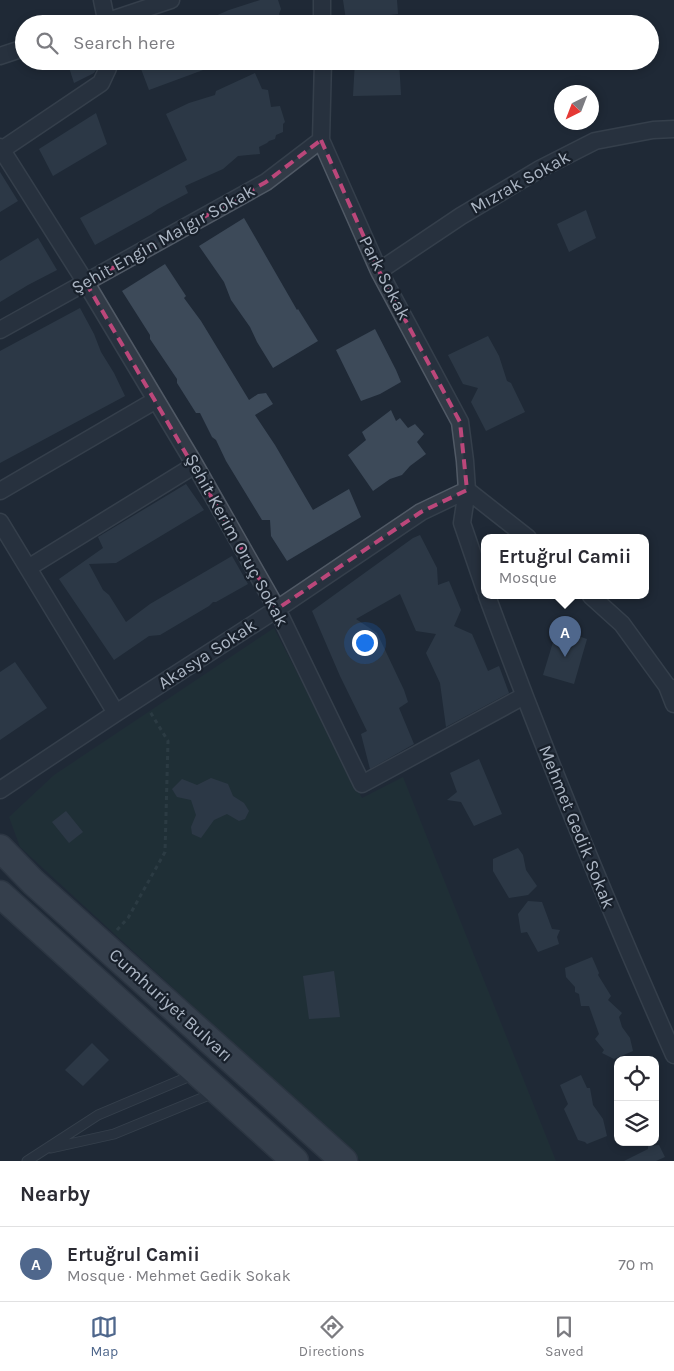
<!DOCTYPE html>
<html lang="en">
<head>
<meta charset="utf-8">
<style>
  body { margin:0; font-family:Karla,sans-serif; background:#f2f2f3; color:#2b2b33 }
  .controls { position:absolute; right:15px; bottom:15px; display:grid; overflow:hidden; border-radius:10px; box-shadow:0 2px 8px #0003 }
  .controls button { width:45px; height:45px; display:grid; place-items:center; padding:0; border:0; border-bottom:1px solid #e1e1e2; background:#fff; color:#2b2b33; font:25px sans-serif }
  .compass { position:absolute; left:554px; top:85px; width:45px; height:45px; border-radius:50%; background:#fff; box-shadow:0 2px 8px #0003; rotate:222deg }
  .you { position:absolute; left:364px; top:642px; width:18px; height:18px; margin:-12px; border:4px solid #fff; border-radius:50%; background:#1a73e8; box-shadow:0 0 0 8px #1a73e833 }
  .badge { display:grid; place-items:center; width:32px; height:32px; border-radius:50%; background:#4f678c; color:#fff; font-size:16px; font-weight:700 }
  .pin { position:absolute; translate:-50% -41px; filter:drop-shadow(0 1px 2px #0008) }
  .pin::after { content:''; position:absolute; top:26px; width:18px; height:15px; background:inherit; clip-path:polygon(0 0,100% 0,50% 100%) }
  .popup { position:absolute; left:481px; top:534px; width:168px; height:65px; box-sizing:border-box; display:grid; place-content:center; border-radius:10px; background:#fff; filter:drop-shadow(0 1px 4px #0005); font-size:16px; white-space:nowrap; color:#7c7c81 }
  .popup b { font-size:19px; color:#2b2b33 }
  .popup::after { content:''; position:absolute; left:50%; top:100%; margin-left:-10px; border:10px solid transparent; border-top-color:#fff }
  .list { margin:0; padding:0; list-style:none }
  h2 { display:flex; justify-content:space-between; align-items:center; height:65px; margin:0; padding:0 20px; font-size:21px }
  h2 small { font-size:16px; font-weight:400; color:#7c7c81 }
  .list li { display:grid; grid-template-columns:32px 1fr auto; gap:15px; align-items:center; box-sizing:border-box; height:75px; padding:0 20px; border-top:1px solid #e1e1e2 }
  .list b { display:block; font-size:19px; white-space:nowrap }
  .list p { margin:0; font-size:16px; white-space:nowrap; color:#7c7c81 }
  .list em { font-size:16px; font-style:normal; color:#7c7c81 }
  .icon { flex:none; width:28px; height:28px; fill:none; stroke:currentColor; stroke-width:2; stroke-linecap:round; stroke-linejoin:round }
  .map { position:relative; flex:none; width:674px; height:1161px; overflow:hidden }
  .search { position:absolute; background:#fff; box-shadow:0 2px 8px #0003; left:15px; right:15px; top:15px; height:55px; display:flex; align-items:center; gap:12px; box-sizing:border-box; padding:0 18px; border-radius:28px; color:#7c7c81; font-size:19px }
  .sheet { height:140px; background:#fff }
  nav { display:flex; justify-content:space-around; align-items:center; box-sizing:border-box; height:70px; border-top:1px solid #e1e1e2; background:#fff; font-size:14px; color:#7c7c81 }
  nav a { display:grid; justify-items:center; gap:2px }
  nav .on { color:#4f678c }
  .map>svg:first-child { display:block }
  .green { fill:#213537 }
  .building { fill:#3d4a59 }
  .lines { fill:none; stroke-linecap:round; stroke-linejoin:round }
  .service-casing { stroke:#505965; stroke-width:11 }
  .minor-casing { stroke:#505965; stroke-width:19 }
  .primary-casing { stroke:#3c4450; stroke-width:29 }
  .path { stroke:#3b5152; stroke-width:3; stroke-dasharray:4 4; stroke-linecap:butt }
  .service { stroke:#323b47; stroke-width:9 }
  .minor { stroke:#323b47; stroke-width:16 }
  .primary { stroke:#505a67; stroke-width:26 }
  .marked { fill:none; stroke:#bb477a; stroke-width:4; stroke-dasharray:10 6; stroke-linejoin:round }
  .labels { text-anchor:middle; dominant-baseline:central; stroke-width:4.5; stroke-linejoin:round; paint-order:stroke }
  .street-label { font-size:18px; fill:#acb6c4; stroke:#18202b }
</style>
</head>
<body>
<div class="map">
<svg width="674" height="1161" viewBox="0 0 674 1161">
  <rect width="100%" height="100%" fill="#1f2936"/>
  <path class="green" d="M274,628L362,798L403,777L556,1161H361L20,847L9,817L54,775Z"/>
  <path class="building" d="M260,0H278L281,9L279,14L283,24H197L229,10Z
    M343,0H397L398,14L346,20Z
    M67,61H93L96,70L94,73L74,83Z
    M138,61H221L222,63L149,90Z
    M355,61H399L401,95L353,96Z
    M255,73L262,89L268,90L271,107L280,106L285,122L283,124V132L276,135L275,139L269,141L267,143L259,147L260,154L238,156L223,169L185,186L188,193L158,209L151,214L95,245L80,218L187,160L166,114L189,103L215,95L216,91Z
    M96,113L107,144L53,176L39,149Z
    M0,172L18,201L0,212Z
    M586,210L596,238L569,252L557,224Z
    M244,218L297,310L298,309L318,341L273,368L257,342L250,327L231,300L224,282L199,246Z
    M38,238L57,270L28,285L0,302V261Z
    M165,264L186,296L184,298L201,321L249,400L258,394L266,393L273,404L255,415L275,445L313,510L349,489L361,517L287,561L271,536L270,520H262L226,461L216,440L212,437L200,413H196L177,383V379L150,339V335L122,291Z
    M80,308L94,334L101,352L114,373L125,396L0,463V351Z
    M375,329L396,370L401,382L380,394L361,401L336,350Z
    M488,336L499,356L507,381L511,383L525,412L486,431L471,402L478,388L463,384L448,355Z
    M391,410L396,421L400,418L408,428L415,424L424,434L417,442L426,454L410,466L402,475L390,479L373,491L348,455L366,440L362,432Z
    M186,484L204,510L116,563L89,564L103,590L109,595L126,622L150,604L232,556L248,584L216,602H213L209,606L160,635L149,636L114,660L59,579L103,548L98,537Z
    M420,535L437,568L438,585L449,581L461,610L454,626L472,634L488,671L499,666L509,693L446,727L440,683L426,653L436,634L416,631L400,594L356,619L377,633L404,690L408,702L399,708L414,744L370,769L361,734L367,731L340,676L312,611L413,538Z
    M557,629L587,639L574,684L543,675Z
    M15,662L47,708L0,740V672Z
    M479,759L502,814L474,826L461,802L447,800L457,792L450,773Z
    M211,778L228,784L233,796L244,803L249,811L245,819L239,821L227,814L214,820L201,838L192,834L191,827L196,815L191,800L177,797L172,789L182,779L197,785Z
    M66,811L83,832L69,843L52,822Z
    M518,848L523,855L526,870L537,886L528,895L509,898L493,871V859Z
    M528,901L542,902L552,929L560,930L557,937L559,944L538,952L527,932L521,933L518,914Z
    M592,957L599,973L598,975L611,996L608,1000L622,1013L619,1017L622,1027L630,1038L633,1051L614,1059L602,1053L604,1050L595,1039L599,1034L589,1006H581L579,994L575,992V987L566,977L565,968Z
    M334,971L340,1017L309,1019L303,976Z
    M92,1043L109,1060L83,1086L65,1070Z
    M581,1075L587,1088H590L593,1105L603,1119L607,1136L587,1144L585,1142L578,1140L564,1109L568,1104L560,1085Z
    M659,1145L665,1157L656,1161H624L648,1149V1146Z"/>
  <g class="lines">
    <g class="service-casing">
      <path id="service" d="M51,1148L114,1134L214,1093
        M27,1161L98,1115L195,1074"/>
    </g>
    <g class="minor-casing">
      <path id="minor" d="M102,0L107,24
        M322,0V24
        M99,24L171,0
        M0,56L24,48
        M323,61L321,140L379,271L460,422L465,461L467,490L462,523L485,590
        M0,147L86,283L195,465L277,609L362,784L524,696
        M0,151L101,83L108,68V61
        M379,271L461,216L540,169L595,141L653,130L674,129
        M0,330L266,182L321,140
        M467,490L528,538
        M0,491L156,400
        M0,522L116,713
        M28,568L195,465
        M487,596C544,751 607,904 674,1055
        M591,596L622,624L667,686L674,689
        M667,686L674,704
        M0,790L116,713L277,609L421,512L467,490"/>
    </g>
    <g class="primary-casing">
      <path id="primary" d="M0,848L33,882L344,1161
        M0,894L295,1161"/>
    </g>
    <path class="path" d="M117,930L128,918L165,852L168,741L149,710"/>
    <use href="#service" class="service"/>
    <use href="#minor" class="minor"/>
    <use href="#primary" class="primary"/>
  </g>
  <path d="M0 0H674V1161H0ZM321,140L379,271L460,422L467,490L421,512L277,609L86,283L266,182Z" fill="#1f2936" fill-opacity=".55" fill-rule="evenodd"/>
  <path class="marked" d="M321,140L379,271L460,422L467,490L421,512L277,609L86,283L266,182Z"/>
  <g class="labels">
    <g class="street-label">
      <text transform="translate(520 182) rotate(-29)">Mızrak Sokak</text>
      <text transform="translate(163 239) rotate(-29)">Şehit Engin Malgır Sokak</text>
      <text transform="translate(385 278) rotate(63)">Park Sokak</text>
      <text transform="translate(237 540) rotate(61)">Şehit Kerim Oruç Sokak</text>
      <text transform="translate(207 654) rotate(-33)">Akasya Sokak</text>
      <text transform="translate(577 827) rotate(68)">Mehmet Gedik Sokak</text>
      <text transform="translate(171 1005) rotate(42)">Cumhuriyet Bulvarı</text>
    </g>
  </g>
</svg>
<div class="controls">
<button><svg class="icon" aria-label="locate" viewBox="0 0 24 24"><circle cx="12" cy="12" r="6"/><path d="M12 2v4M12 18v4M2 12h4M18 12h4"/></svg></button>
<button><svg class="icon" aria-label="layers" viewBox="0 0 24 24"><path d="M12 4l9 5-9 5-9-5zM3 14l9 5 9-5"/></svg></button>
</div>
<svg class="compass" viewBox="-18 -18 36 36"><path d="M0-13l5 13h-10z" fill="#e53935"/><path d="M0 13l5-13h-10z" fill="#7c7c81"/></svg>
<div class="you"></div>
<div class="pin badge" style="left:565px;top:657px">A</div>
<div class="popup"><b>Ertuğrul Camii</b>Mosque</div>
<div class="search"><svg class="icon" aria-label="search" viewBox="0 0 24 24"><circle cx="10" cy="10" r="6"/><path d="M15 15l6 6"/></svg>Search here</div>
</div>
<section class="sheet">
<h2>Nearby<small></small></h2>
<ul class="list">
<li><span class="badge">A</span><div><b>Ertuğrul Camii</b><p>Mosque · Mehmet Gedik Sokak</p></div><em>70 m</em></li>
</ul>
</section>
<nav>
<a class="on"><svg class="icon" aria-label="map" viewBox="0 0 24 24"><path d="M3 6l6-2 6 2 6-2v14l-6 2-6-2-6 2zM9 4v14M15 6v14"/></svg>Map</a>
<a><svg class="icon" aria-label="directions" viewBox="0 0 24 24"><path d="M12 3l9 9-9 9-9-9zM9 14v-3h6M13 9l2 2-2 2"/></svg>Directions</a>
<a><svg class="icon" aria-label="saved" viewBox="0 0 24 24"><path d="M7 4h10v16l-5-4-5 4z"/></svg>Saved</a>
</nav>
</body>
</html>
